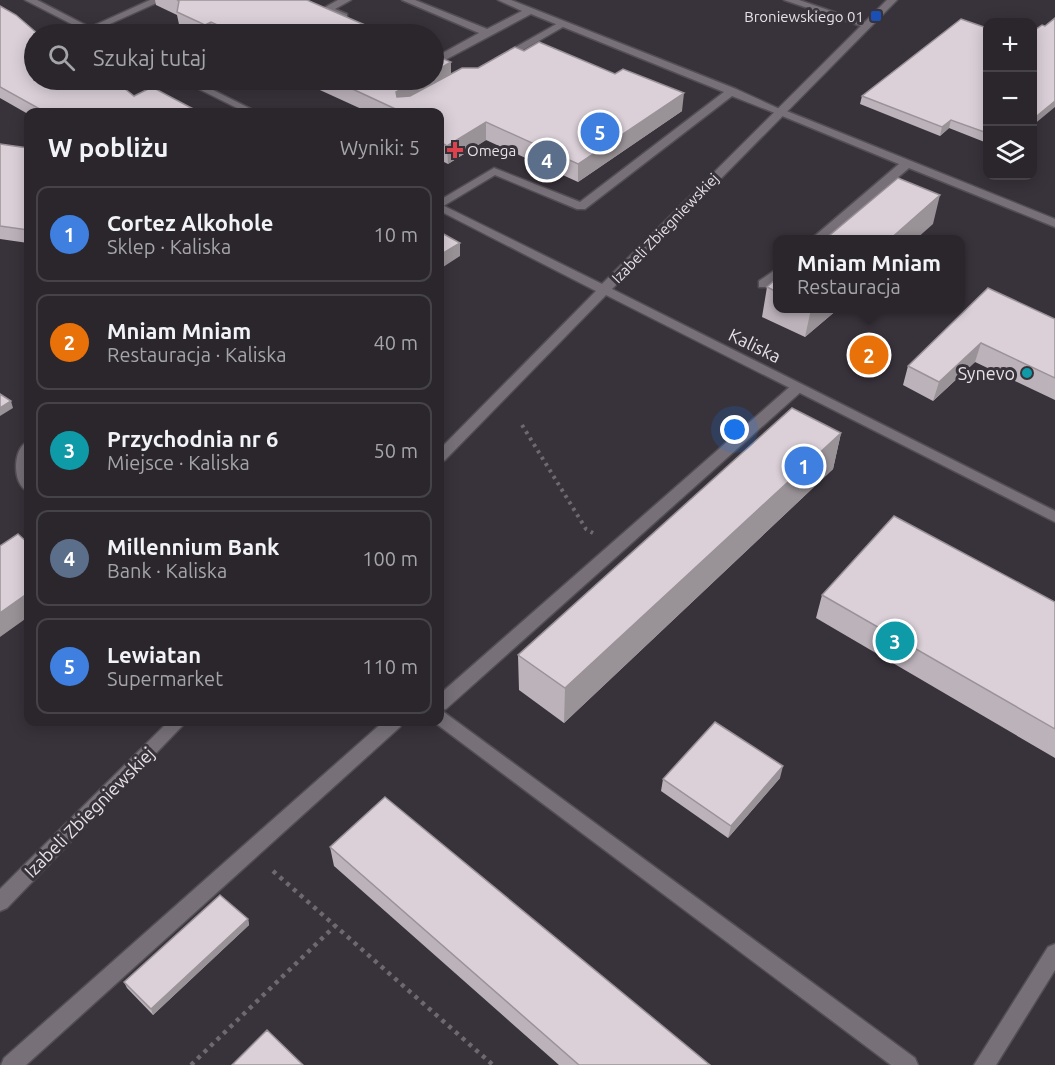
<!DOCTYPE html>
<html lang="pl">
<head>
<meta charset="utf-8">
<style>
  body { margin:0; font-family:Ubuntu,sans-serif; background:#363238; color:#f1f3f6 }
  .controls { position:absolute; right:18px; top:18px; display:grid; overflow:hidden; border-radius:12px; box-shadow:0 3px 15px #0003 }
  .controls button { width:54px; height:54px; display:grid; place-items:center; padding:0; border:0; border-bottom:2px solid #464348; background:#2a262c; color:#f1f3f6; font:30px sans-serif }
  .you { position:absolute; left:735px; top:430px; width:21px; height:21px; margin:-15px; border:4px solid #fff; border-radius:50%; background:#1a73e8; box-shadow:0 0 0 9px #1a73e833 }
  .badge { display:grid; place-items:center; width:39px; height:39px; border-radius:50%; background:#db2777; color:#fff; font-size:20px; font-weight:700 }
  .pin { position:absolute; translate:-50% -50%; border:3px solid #fff; box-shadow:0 2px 6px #0006 }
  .popup { position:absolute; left:773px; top:235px; width:192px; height:78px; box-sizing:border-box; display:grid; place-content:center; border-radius:12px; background:#2a262c; filter:drop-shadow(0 2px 4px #0005); font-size:20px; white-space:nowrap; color:#a5a5a9 }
  .popup b { font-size:22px; color:#f1f3f6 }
  .popup::after { content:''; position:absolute; left:50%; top:100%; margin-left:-12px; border:12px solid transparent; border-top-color:#2a262c }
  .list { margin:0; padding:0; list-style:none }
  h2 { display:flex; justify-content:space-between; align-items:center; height:78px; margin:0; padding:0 24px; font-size:26px }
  h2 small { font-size:20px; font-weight:400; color:#a5a5a9 }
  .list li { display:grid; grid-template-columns:39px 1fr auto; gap:18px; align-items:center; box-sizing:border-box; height:96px; margin:0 12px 12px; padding:0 12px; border:2px solid #464348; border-radius:12px }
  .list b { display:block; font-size:22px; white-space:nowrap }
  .list p { margin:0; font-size:20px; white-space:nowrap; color:#a5a5a9 }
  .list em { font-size:20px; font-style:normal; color:#a5a5a9 }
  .icon { flex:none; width:33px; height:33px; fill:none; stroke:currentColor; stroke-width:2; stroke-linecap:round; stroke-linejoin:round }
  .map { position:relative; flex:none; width:1055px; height:1065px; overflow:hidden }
  .search { position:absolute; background:#2a262c; box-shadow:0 3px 15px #0003; left:24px; top:24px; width:420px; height:66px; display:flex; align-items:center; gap:15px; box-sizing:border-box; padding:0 21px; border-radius:33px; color:#a5a5a9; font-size:22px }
  .panel { position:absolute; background:#2a262c; box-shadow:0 3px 15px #0003; left:24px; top:108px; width:420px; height:618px; border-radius:12px }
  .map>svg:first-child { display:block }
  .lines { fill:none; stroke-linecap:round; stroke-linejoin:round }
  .lane-casing { stroke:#534e54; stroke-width:3 }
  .street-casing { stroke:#534e54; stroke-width:3 }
  .secondary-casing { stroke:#534e54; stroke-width:3 }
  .path-far1 { stroke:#6e686f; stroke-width:4; stroke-dasharray:3 4.5; stroke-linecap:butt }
  .path { stroke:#6e686f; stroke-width:4.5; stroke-dasharray:4 5; stroke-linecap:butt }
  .lane { fill:#777079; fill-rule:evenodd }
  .street { fill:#777079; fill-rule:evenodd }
  .secondary { fill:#777079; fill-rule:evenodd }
  .wall { fill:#bcb3ba }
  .shaded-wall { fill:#999297 }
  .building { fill:#dbd0d8; stroke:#999297; stroke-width:1.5 }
  .transit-dot { fill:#1a4fb4; stroke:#38323a; stroke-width:2 }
  .health-dot { fill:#e0444e; stroke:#38323a; stroke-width:2 }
  .culture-dot { fill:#0f9aa8; stroke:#38323a; stroke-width:2 }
  .labels { text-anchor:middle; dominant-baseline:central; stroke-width:6; stroke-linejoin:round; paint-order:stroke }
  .far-poi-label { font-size:15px; fill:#e5e1e6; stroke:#38323a; text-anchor:end }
  .far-street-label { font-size:15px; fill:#e5e1e6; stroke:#38323a }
  .street-label { font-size:18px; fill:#e5e1e6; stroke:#38323a }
  .poi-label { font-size:18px; fill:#e5e1e6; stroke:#38323a; text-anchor:end }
</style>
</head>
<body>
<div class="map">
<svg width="1055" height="1065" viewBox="0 0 1055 1065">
  <rect width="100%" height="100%" fill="#38323a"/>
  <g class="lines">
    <g class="lane-casing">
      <path id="lane" d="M338,0H351L335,9L347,14V18H341L322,9Z
        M402,0H415L487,29L522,11L498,0H511L736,89L784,111L775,113L732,96L585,209H577L495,175L440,208V200L494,168L580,202L724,92L531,14L445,60L434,58V52L441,54L479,33Z
        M784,0H799L872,25L864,27Z
        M798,383L805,387L803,390L446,709L441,710L915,1058L918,1065H891L434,722H440V694L793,384Z
        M383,722H402L400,727L26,1065H1L4,1058Z
        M1055,944V970L996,1065H974L1048,947Z"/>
    </g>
    <g class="street-casing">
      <path id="street" d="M150,0H163L92,32L84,30Z
        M560,22L568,24L504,61L495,59Z
        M779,108L1055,219V227L909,168L824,240H810L899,164L775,113V109Z
        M778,268V279L767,287H759V281Z
        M28,442V491C12,486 12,447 28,442Z"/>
    </g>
    <g class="secondary-casing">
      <path id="secondary" d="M25,0H37L103,34H91Z
        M887,0H897L612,289L1055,511V522L606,295L445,460L440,462V449L596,291L440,211V204L602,284Z
        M181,80H193L257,112H245Z
        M168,722H186L7,908L0,911V889Z"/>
    </g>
    <path class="path-far1" d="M522,425L586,529L593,533"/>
    <path class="path" d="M273,871L493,1065
      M191,1065L336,925"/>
    <use href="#lane" class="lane"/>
    <use href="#street" class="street"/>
    <use href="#secondary" class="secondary"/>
  </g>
  <path class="wall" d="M155,0H307L386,34H192L180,29L177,15L156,5Z
    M0,6L34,80L134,96L199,112H28V114L0,98Z
    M987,28V143L949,128L940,136L860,104L862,96Z
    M451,74L682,111L578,182L486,140L448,164L440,160V112H368L298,80H434Z
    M0,144L28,148V243L0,239Z
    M777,278V309H838L805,337L762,317L767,287Z
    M1055,319V400L975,362L933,401L903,385L908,366Z
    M841,433L833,469L564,723L519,690L518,655Z
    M822,595L1055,602V758L816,618Z
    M780,778L728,838L661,791L663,779Z
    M330,847L710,1065H559L334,866Z
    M248,919L249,925L153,1015L127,988L124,982Z"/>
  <path class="shaded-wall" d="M211,22L213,34H206L205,25Z
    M451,62V80L397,110L396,92L419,80H434V72Z
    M684,93L682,111L578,182V164Z
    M1055,101V107L1032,126V120Z
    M951,120L949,128L940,136L942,127Z
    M486,122V140L448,164L447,146Z
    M940,195L933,224L915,240H889Z
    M460,243V256L440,269V255Z
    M811,309H838L805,337Z
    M981,343L975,362L933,401L939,382Z
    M11,401L13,408L0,416V408Z
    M841,433L833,469L564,723L565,688Z
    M28,593V617L0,637V613Z
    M783,766L780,778L728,838L731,826Z
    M248,919L249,925L153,1015L151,1009Z"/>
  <path class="building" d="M177,0H307L386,34H237L211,22L205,25L177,12L179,1Z
    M0,6L16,15L38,34H34V80H114L134,96L152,87L199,112H45L0,87Z
    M1055,18V101L1032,120V32L1042,25L1045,26Z
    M961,19L987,28V133L951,120L942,127L862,96Z
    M539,42L615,74L623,69L684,93L578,164L486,122L447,146L440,142V112H401H402L333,80H419L396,92L397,97L410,96L462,68H478L515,47L524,51Z
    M434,55L451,62L434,72Z
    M0,144L28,148V230L0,226Z
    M898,178L940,195L889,240H824Z
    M440,232L460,243L440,255Z
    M777,278V292L767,287Z
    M988,288L1055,319V378L981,343L939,382L908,366Z
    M0,394L11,401L0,408Z
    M792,408L841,433L565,688L518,655Z
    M894,516L1055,602V729L822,595Z
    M18,534L28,543V593L0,613V546Z
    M715,722L783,766L731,826L663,779Z
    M385,797L710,1065H579L330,847Z
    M220,895L248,919L151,1009L124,982Z
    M267,1030L303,1065H232Z"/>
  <rect class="transit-dot" x="870" y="10" width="12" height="12" rx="3"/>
  <path class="health-dot" d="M452 141h6v6h6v6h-6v6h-6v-6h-6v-6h6z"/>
  <circle class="culture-dot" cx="1027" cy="373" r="6"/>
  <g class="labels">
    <g class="far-poi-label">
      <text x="864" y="16">Broniewskiego 01</text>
      <text x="467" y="150" text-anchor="start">Omega</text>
    </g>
    <g class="far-street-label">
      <text transform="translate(665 228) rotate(-46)">Izabeli Zbiegniewskiej</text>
    </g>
    <g class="street-label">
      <text transform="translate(755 345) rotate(26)">Kaliska</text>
      <text transform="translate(89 812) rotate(-45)">Izabeli Zbiegniewskiej</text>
    </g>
    <g class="poi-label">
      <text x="1015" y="373">Synevo</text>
    </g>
  </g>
</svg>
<div class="controls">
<button>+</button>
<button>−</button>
<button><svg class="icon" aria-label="layers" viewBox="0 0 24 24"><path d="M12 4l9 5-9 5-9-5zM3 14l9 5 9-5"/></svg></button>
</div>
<div class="you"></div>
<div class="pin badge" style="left:804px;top:466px;background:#3f7fe0">1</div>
<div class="pin badge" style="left:869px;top:355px;background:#e8710a">2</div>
<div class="popup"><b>Mniam Mniam</b>Restauracja</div>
<div class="pin badge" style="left:895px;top:641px;background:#0f9aa8">3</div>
<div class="pin badge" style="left:547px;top:160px;background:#5c6f8a">4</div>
<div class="pin badge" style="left:600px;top:132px;background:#3f7fe0">5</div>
<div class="search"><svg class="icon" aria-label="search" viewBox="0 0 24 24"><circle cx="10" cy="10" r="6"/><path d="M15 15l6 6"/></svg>Szukaj tutaj</div>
<section class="panel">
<h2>W pobliżu<small>Wyniki: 5</small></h2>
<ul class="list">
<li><span class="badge" style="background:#3f7fe0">1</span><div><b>Cortez Alkohole</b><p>Sklep · Kaliska</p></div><em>10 m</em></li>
<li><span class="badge" style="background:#e8710a">2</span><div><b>Mniam Mniam</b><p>Restauracja · Kaliska</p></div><em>40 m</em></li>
<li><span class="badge" style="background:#0f9aa8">3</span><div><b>Przychodnia nr 6</b><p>Miejsce · Kaliska</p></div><em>50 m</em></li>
<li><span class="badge" style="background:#5c6f8a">4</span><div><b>Millennium Bank</b><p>Bank · Kaliska</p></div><em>100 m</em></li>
<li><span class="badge" style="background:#3f7fe0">5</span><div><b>Lewiatan</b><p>Supermarket</p></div><em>110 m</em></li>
</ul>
</section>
</div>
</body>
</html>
